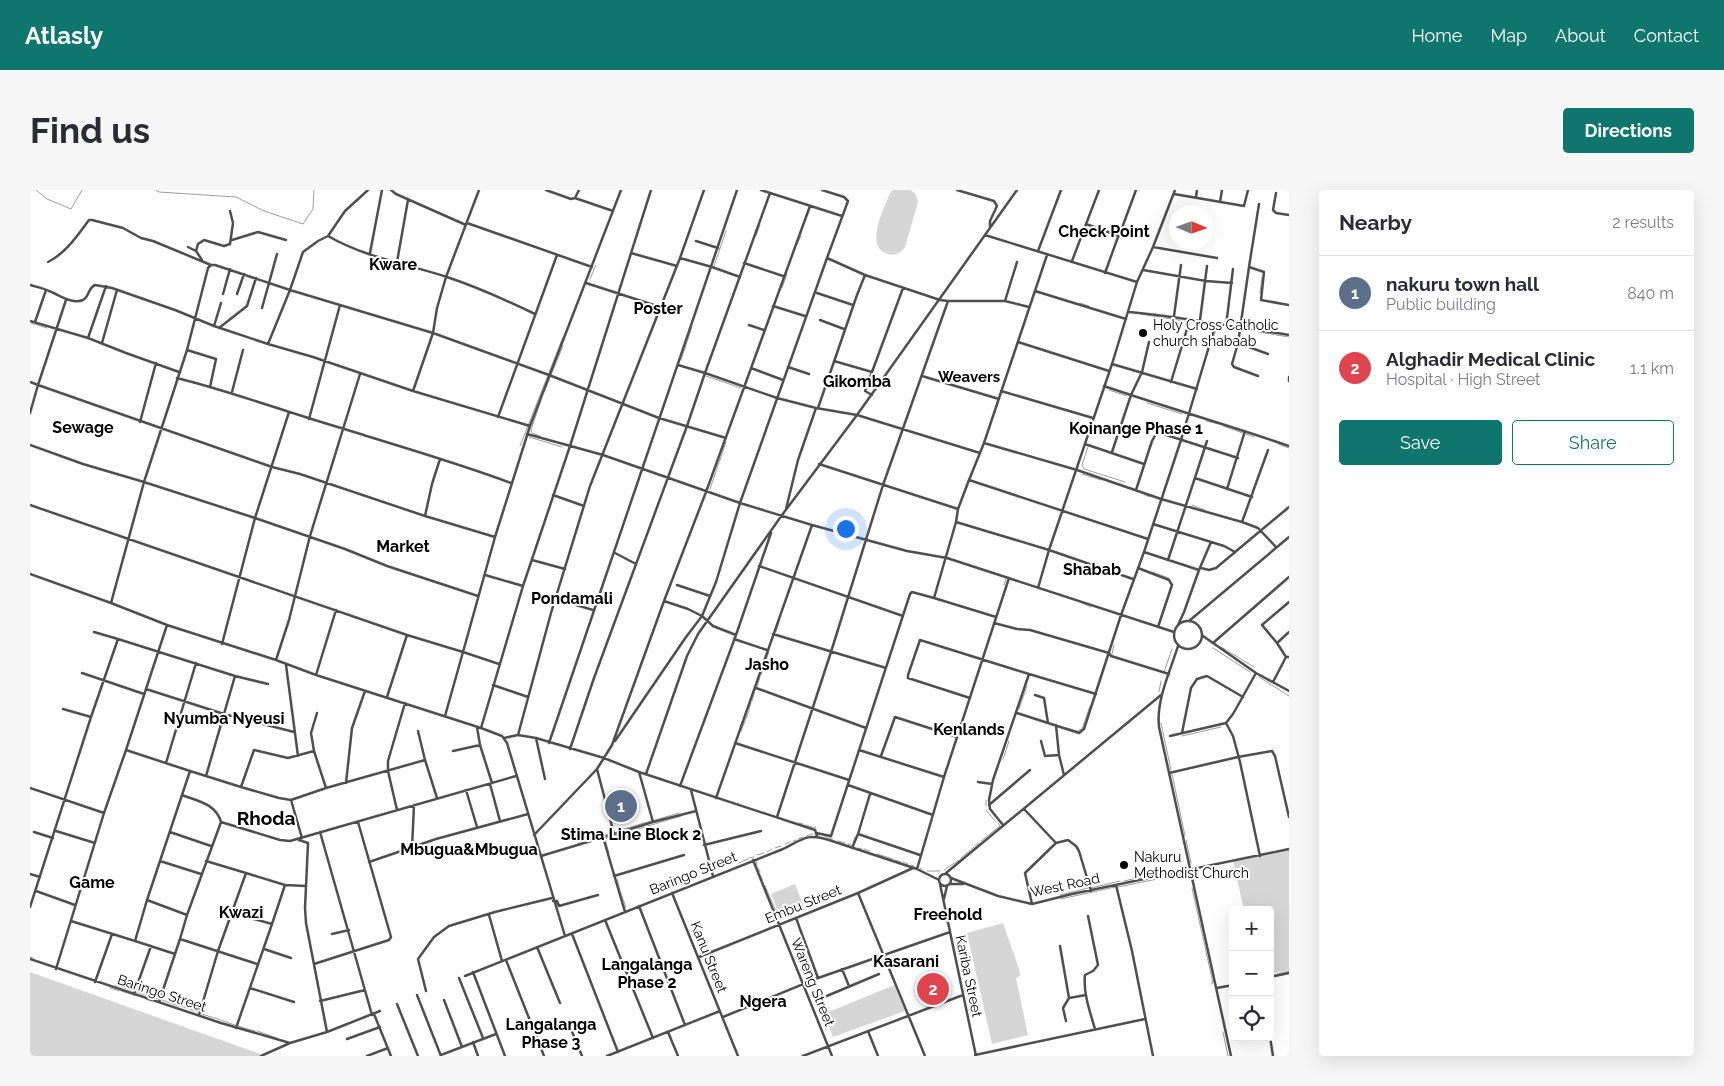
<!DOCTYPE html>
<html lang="en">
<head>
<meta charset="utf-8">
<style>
  body { margin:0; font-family:Raleway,sans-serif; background:#f7f7f7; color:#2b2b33 }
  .controls { position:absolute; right:15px; bottom:15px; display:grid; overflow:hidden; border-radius:5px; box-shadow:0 5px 20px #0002 }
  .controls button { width:45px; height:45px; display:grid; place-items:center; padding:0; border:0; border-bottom:1px solid #e1e1e2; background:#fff; color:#2b2b33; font:25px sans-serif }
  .compass { position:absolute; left:1139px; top:15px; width:45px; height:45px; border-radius:50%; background:#fff; box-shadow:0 5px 20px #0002; rotate:92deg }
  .you { position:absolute; left:815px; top:338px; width:18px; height:18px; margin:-12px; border:4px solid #fff; border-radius:50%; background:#1a73e8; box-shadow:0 0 0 8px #1a73e833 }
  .badge { display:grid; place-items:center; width:32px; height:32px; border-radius:50%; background:#0f766e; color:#fff; font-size:16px; font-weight:700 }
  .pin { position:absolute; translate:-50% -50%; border:2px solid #fff; box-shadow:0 1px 5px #0006 }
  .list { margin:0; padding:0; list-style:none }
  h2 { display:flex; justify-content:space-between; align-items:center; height:65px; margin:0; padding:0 20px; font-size:21px }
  h2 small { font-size:16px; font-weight:400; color:#7c7c81 }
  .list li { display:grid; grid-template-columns:32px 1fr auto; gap:15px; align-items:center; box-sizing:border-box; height:75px; padding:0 20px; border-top:1px solid #e1e1e2 }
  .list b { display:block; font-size:19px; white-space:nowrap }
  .list p { margin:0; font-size:16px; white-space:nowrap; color:#7c7c81 }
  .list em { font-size:16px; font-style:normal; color:#7c7c81 }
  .actions { display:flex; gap:10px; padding:15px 20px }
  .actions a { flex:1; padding:11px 0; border:1px solid #0f766e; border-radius:5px; text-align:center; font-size:18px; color:#0f766e }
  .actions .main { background:#0f766e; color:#fff }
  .icon { flex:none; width:28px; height:28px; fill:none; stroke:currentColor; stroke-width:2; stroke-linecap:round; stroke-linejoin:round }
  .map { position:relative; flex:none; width:1259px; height:866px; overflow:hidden; border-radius:5px }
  header { display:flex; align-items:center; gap:30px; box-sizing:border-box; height:70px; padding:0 25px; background:#0f766e; color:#fff }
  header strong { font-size:24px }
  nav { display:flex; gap:28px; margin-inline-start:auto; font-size:18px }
  .intro { display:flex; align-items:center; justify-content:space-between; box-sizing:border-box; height:120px; padding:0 30px }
  h1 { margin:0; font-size:35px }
  .button { padding:12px 22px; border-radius:5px; background:#0f766e; color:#fff; font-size:18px; font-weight:700 }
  main { display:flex; gap:30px; padding:0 30px }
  aside { flex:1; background:#fff; border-radius:5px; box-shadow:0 5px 20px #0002 }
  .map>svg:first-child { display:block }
  .green { fill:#d6d6d6 }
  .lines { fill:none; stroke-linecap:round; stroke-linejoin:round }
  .stream { stroke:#9d9d9d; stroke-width:1 }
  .minor { stroke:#4f4f4f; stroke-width:2.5 }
  .poi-dot { fill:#000; stroke:#fff; stroke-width:2 }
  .labels { text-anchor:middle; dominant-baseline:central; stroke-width:4; stroke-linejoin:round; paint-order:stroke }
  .poi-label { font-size:14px; fill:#000; stroke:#fff; text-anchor:start }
  .street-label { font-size:14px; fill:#000; stroke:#fff }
  .neighbourhood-label { font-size:15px; font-weight:bold; fill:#000; stroke:#fff }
  .quarter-label { font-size:16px; font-weight:bold; fill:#000; stroke:#fff }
  .district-label { font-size:19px; font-weight:bold; fill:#000; stroke:#fff }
</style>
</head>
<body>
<header>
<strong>Atlasly</strong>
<nav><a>Home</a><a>Map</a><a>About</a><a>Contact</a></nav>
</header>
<div class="intro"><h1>Find us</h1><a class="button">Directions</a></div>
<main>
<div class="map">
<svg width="1259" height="866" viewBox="0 0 1259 866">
  <rect width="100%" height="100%" fill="#fff"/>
  <path class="green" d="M863,0H881L886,5L888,12L875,57C871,63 865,66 858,64C833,57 855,17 860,3Z
    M1259,658V780L1240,784V720H1214L1203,671Z
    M765,694L775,720L751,729L741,704Z
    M973,733L989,779L990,786L986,788L998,845L962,854L937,743Z
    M0,782L230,864L231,866H0Z
    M864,795L875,821L803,847L794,824Z"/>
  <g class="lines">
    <path class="stream" d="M6,0L17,9L41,19L52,0
      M126,0L129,2L206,7L234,21L273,34L283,19L284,0
      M726,46L730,35
      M767,54L771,46
      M684,76L696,41
      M560,89L566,75
      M752,98L757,84
      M1230,103L1232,87
      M1050,113L1059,116
      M631,123L634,112
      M1111,124L1154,131
      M1,133L17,138
      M1229,142L1259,147
      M1182,153L1186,139
      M651,170L662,137
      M676,186L711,198
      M1079,200L1097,206
      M514,202L533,156
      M1117,213L1152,224
      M1176,231L1189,234
      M1193,236L1213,243
      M1216,244L1224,247
      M510,246L502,243L501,240L511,210
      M499,247L532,257
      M1248,254L1259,258
      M490,256L533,147
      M1058,257L1052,275L1054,279L1095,292
      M1052,284L1071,290
      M680,299L696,252
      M1115,305L1120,307
      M1162,315L1175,320
      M1122,382L1139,388
      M974,395L976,389
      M1052,413L1061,417
      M746,442L750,429
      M1191,457L1224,477
      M1183,458L1220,482
      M1082,464L1084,455
      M736,471L739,461
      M1134,482L1142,459
      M731,485L735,473
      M1229,487L1259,506
      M727,497L730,487
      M1129,502L1131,491
      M722,511L725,500
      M989,519L997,496
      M719,520L721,513
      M1131,533L1141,580
      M1037,538L1047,541L1052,539L1060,516
      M711,541L719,521
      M1152,546L1191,537
      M973,569L979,551
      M1142,584L1155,646
      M956,616V610
      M956,620L966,632
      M625,630L649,623
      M769,633L773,634
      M775,635L786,638
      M587,641L621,631
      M792,645L803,649
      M776,646L783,644
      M566,647L582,643
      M563,648L565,647
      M768,649L773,647
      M1156,650L1161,673
      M554,651L562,648
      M763,651L766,650
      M808,651L815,653
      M951,651L970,636L968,633
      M548,653L552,651
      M823,653L825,647
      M755,654L760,652
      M818,654L821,655
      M745,658L751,656
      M828,658L832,659
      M834,659L840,661
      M737,662L742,659
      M579,663L575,649L651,626
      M847,664L863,669
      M727,665L734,663
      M719,668L724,667
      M931,668L949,653
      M865,670L871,672
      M726,671L727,676
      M873,672L878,674
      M709,673L718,669
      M881,675L884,676
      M728,678L730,682
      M890,678L892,679
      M914,680L929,670
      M897,681H910
      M1128,683L1151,679
      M730,685L732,689
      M587,689L589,696
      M1094,691L1125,684
      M735,696L750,730
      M589,697L596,718
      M1088,697L1152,684
      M1061,698L1090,691
      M1162,698L1183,793L1181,794
      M1030,705L1058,698
      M1031,709L1085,697
      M0,767L3,768
      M1240,786L1259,781
      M85,795L104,801
      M80,798L89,801
      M91,801L107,806
      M106,802L128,809
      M116,809L121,811
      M132,810L148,816
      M150,816L153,817
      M154,817L168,822
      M172,824L184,828
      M185,828L205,835
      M208,836L221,840
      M222,840L225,841
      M227,841L247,848
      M1193,842L1198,866"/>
    <path class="minor" d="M361,0L366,4L436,35
      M516,0L541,9L545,8L583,21
      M731,0L812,26
      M792,0L814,7L818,11L797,68L835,85L910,110L918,111H975L999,117
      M927,0L964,11L967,16L960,31V37
      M1246,3L1243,20L1246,23L1259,25
      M1144,4L1214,16L1218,0
      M1166,7L1167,0
      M545,8L549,0
      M1190,12L1192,0
      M1229,14L1219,77L1234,82L1231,110L1259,115
      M437,33L562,77
      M1056,34L1089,46L1106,0
      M955,45L1107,92
      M298,46C334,67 377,74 417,87C447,97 476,110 505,124
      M202,50L228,42L256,50
      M666,51L688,58
      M158,57L166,61L172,70
      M1123,57L1187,68
      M166,61L168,54L174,50L194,56L200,54L203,33L200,21
      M1008,61L1031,0
      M340,63L352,0
      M601,63L647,76
      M1017,65L954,253L939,290L1118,349
      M650,68L682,77L710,87
      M1042,71L1069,0
      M18,72C36,63 47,46 59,30H62L93,38L111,48L123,51L181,75
      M367,72L378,10
      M714,73L753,86
      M1219,77L1208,153L1202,174L1204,177L1228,186
      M1113,80L1176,91L1202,93
      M1075,83L1088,47
      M239,93L247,64
      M556,93L630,117
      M0,95C6,97 13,98 19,101C28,104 42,115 53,110C59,107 58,98 65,95L82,98L145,120L184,136L238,154L283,167L383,201L500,236
      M1005,101L1096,129
      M787,103L823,115
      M193,104L200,79
      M207,104L214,84
      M975,111L987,72
      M743,116L775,126
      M232,118L239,93
      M1099,122C1153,127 1205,137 1259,145
      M1144,126L1151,75
      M790,130L814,139
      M1170,130L1177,76
      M0,131L58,148L96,163L149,182
      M5,132L16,100
      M719,135L734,140
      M184,136L191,113
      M1196,136L1203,79
      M189,138L217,116L226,88
      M58,148L76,96
      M988,152L1079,181
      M72,153L87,100
      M1208,153L1238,164
      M238,154L260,100L273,62L288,51L298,46L315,21L338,0
      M157,160L186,169L180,197
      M804,171L842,182
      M1082,174L1167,199
      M648,175L675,183L747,208L786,218L827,225L950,263
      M758,177L779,184
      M721,178L753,190
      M892,186L969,209
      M1259,187V191
      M147,188C203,202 256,222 311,238C368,256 425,272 481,293
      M0,192L8,195L36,110
      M1141,192L1160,129
      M1074,196C1135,217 1198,235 1259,256
      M383,201L403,143L407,118L416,87L449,0
      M971,201L1063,228
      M202,202L213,160
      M842,205L835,201L873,98
      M788,218L827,105L835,85
      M0,223L8,195L242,277L270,284L395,326L465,347
      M468,227L527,65
      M279,229L310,115
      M110,232L126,173
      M497,244L573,265L710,313L782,335L877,361L917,368L1144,442
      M954,253L1047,280L1131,309L1212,332L1228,338L1246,357
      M1055,254L1114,274
      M0,255L53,274L114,292L225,328L315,359L357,376L448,406
      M1082,262L1101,205L1112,182L1119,152
      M789,274L928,319
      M1165,288L1222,307
      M1197,299L1215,241
      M1106,300L1122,251L1127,242L1208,268
      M523,305L554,316
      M0,315L377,445L433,462L415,526
      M756,319L768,270L786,218
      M395,326L402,294L410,269
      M926,332L928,319L939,290
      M1212,332L1238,260
      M1123,334L1194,356L1205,362
      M1114,362L1169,380
      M585,363L606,374
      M502,370L535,379
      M1138,370L1177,251
      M729,376L873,426
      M1108,378L1139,390L1142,395L1128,437
      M1171,378L1179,380L1186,378L1259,317
      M0,384L81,413L137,435
      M455,385L493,396
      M647,395L680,406
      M1008,398L1019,360L1082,174L1107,92L1123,57L1145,0
      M526,409L563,420
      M81,413L114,292L157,160L178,78L181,75H185L260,100L403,143L519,185L629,228L696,248
      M966,427L904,408L926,332L1019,360L1103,389
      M1144 445a14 14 0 1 1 28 0a14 14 0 1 1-28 0Z
      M1159,431L1259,347
      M964,433L987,439L1000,440L1079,463L1081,466L1139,484
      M1148,435L1154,422L1169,380L1181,352
      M64,442L88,449
      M743,444L856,478
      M706,445L683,436L672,426L686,392L710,313L797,68
      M1173,446L1226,483L1259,501
      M704,449L737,460
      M1183,453L1259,387
      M1247,453L1232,435L1259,412
      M192,454L225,328L259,222
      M1148,456C1140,482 1126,510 1129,537L1201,866
      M1256,467L1247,453L1259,442
      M246,470L259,430L280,346L330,184
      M469,474L433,462L465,347L500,236L591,0
      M256,475L268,566
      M52,483L114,504
      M286,485L306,420
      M205,486L238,494
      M1243,492L1256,467H1259
      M463,495L498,507
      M726,498L836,538
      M116,499L194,524L264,542
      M1005,505L1014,508L1018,533
      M357,507L377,445
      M940,508L878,488V485L890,450L999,484
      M33,519L61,527
      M287,523L281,543L284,561L296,598
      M987,523L1049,543L1054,539L1091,425L1114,362L1151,250L1186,133
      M1196,533L1203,546L1210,572L1230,666
      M1026,535L1029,565L1034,585
      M447,537L450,555L462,593
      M451,538L493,396L540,256L621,0
      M388,541L395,570
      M1152,543L1161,498L1167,489L1177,486L1213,507
      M488,545L521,423L560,296L650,68L674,0
      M1140,546L1196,533L1203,524L1226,483
      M474,548L488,545L506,548L574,568L609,582L785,640L787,646
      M506,548L515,589
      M585,551L656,447L672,426L658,419L634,411
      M1011,551L1015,566L1029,565
      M519,553L707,0
      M705,553L819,590
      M540,559L564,488L657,236L675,183L740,3
      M829,560L914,587
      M423,561L450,555
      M851,566L865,527L927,547
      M136,573L166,473
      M567,579L584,644L623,632
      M160,581L211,597L249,608L261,610L296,598L395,570L407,608
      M609,582L623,632L666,621
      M1139,583L1208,567L1242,561L1245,566L1259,627
      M616,584L657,466L668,444L752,325L827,225L987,0
      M948,592L962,594
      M316,593L322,538L335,501
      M460,594L470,631
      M818,595L903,625
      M650,596L706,445L741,343
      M211,597L224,560L258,568L284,561
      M0,598L74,623
      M436,600L447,637
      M661,600L683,686
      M840,604L828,644L890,665
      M152,605C168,611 186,614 191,632L250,650L260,651L486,586
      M686,608L782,335
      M261,610L272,648
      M959,615L1000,580
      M994,619L1026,653L995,683L1002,714
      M367,620L358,581V571L375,513
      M747,627L801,462L853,295L918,111
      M973,635L960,619L959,610L963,590L999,484L1066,504
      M26,641L65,653
      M4,642L23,648
      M140,642L181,656
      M290,642L342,825
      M786,643L801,646L880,404L882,402L904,408
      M504,645L567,579L582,555L634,411L676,302L780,16
      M573,647L595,722
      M269,650L278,653L275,718L276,733L297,842
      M1026,653L1038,650L1046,656L1049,661L1061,701
      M674,655L731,641
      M382,658L384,615
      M822,658L828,644
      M511,666L584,644
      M723,670L802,866
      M130,671L171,684
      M339,672L406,649L498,624
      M887,679L914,587L979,388
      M216,683L255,695
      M916,683L1131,505
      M909 690a6 6 0 1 1 12 0a6 6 0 1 1-12 0Z
      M0,684L10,687
      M584,686L654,665
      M921,688L968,706L1002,714L1042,704L1259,659
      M910,694L946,866
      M921,694H933
      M1086,695L1102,761L1123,866
      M6,701L45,715
      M642,703L708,866
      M828,703L895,866
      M914,709L917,696
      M117,710L105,751L145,764
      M523,711H527L529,716L568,705
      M609,716L655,835
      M0,717L61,527L88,449L205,486L176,586
      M202,723L242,734L206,838
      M157,725L191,632
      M459,725L472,771
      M1058,726L1068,775L1063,781L1055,785C1053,803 1060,822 1065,839
      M766,728L788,788
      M575,730L623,848
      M41,731L105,751
      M242,734L255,695L276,696
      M302,744L319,740
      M542,744L588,862
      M150,749L227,774
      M1030,756L1039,808L1056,805
      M507,757L530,813
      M234,759L261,768
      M669,767L828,703L883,678
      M0,769L191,833L260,853
      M476,770L514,866
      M284,774L359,750L361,747L328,632
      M26,779L74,623L96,560
      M812,779L819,796
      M443,782L475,866
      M596,782L629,770
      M435,786L753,659C773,649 777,643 799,650L887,679L909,690
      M1240,787L1259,783
      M429,788L453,848
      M65,792L82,744
      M220,798L264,812
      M1187,798L1203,795
      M396,801L388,769L404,747L419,736L465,722L522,708
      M104,804L121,756
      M387,805L411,866
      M792,808L849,784
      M414,810L432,857
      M290,811L335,800
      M129,812L150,749L157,725L117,710L160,581L96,560L137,435L246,470L286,485L451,538L472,546L477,553L535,746
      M367,814L388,866
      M344,824L361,866
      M169,825L188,761L216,683L176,671
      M693,827L788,788L920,742
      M1036,831L1033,818L1039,808
      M538,832L552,866
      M838,841L848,866
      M638,842L648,866
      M1240,847L1243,866
      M317,849L350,837
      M443,852L448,866
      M411,865L466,844
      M945,865L1115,829
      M231,866L260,853L297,842L350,821
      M337,866L358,858
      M577,866L690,821
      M773,866L933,805"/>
  </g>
  <g class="poi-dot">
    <circle cx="1113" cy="143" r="5"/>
    <circle cx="1094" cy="675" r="5"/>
  </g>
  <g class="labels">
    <g class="poi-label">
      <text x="1123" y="135">Holy Cross Catholic<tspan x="1123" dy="16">church shabaab</tspan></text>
      <text x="1104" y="667">Nakuru<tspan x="1104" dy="16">Methodist Church</tspan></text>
    </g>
    <g class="street-label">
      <text transform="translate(663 683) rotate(-22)">Baringo Street</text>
      <text transform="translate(1035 695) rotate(-12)">West Road</text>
      <text transform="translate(773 714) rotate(-22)">Embu Street</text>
      <text transform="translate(679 767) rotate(68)">Kanu Street</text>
      <text transform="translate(939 786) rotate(78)">Kariba Street</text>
      <text transform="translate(783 792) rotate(68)">Wareng Street</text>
      <text transform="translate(132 803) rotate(18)">Baringo Street</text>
    </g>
    <g class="neighbourhood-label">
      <text x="939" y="187">Weavers</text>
    </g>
    <g class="quarter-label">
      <text x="1074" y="41">Check Point</text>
      <text x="363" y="74">Kware</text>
      <text x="628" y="118">Poster</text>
      <text x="827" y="191">Gikomba</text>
      <text x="53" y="237">Sewage</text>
      <text x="1106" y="238">Koinange Phase 1</text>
      <text x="373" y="356">Market</text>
      <text x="1062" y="379">Shabab</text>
      <text x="542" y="408">Pondamali</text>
      <text x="737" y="474">Jasho</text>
      <text x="194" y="528">Nyumba Nyeusi</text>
      <text x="939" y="539">Kenlands</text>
      <text x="601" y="644">Stima Line Block 2</text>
      <text x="439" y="659">Mbugua&amp;Mbugua</text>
      <text x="62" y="692">Game</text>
      <text x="211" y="722">Kwazi</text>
      <text x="918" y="724">Freehold</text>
      <text x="876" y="771">Kasarani</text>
      <text x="617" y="774">Langalanga<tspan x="617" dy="18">Phase 2</tspan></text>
      <text x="733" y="811">Ngera</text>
      <text x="521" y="834">Langalanga<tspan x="521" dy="18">Phase 3</tspan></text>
    </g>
    <g class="district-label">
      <text x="236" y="628">Rhoda</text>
    </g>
  </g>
</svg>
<div class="controls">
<button>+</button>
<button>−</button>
<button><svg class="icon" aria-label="locate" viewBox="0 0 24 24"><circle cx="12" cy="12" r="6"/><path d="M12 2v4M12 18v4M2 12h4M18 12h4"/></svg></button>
</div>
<svg class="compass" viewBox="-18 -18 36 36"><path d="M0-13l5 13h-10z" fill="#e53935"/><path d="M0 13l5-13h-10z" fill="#7c7c81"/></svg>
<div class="you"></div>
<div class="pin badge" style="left:591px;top:616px;background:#5c6f8a">1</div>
<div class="pin badge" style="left:903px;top:799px;background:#e0444e">2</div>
</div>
<aside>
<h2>Nearby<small>2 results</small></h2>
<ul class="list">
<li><span class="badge" style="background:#5c6f8a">1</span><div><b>nakuru town hall</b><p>Public building</p></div><em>840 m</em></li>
<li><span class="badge" style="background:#e0444e">2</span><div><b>Alghadir Medical Clinic</b><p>Hospital · High Street</p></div><em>1.1 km</em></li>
</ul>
<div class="actions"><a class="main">Save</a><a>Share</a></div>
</aside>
</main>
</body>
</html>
